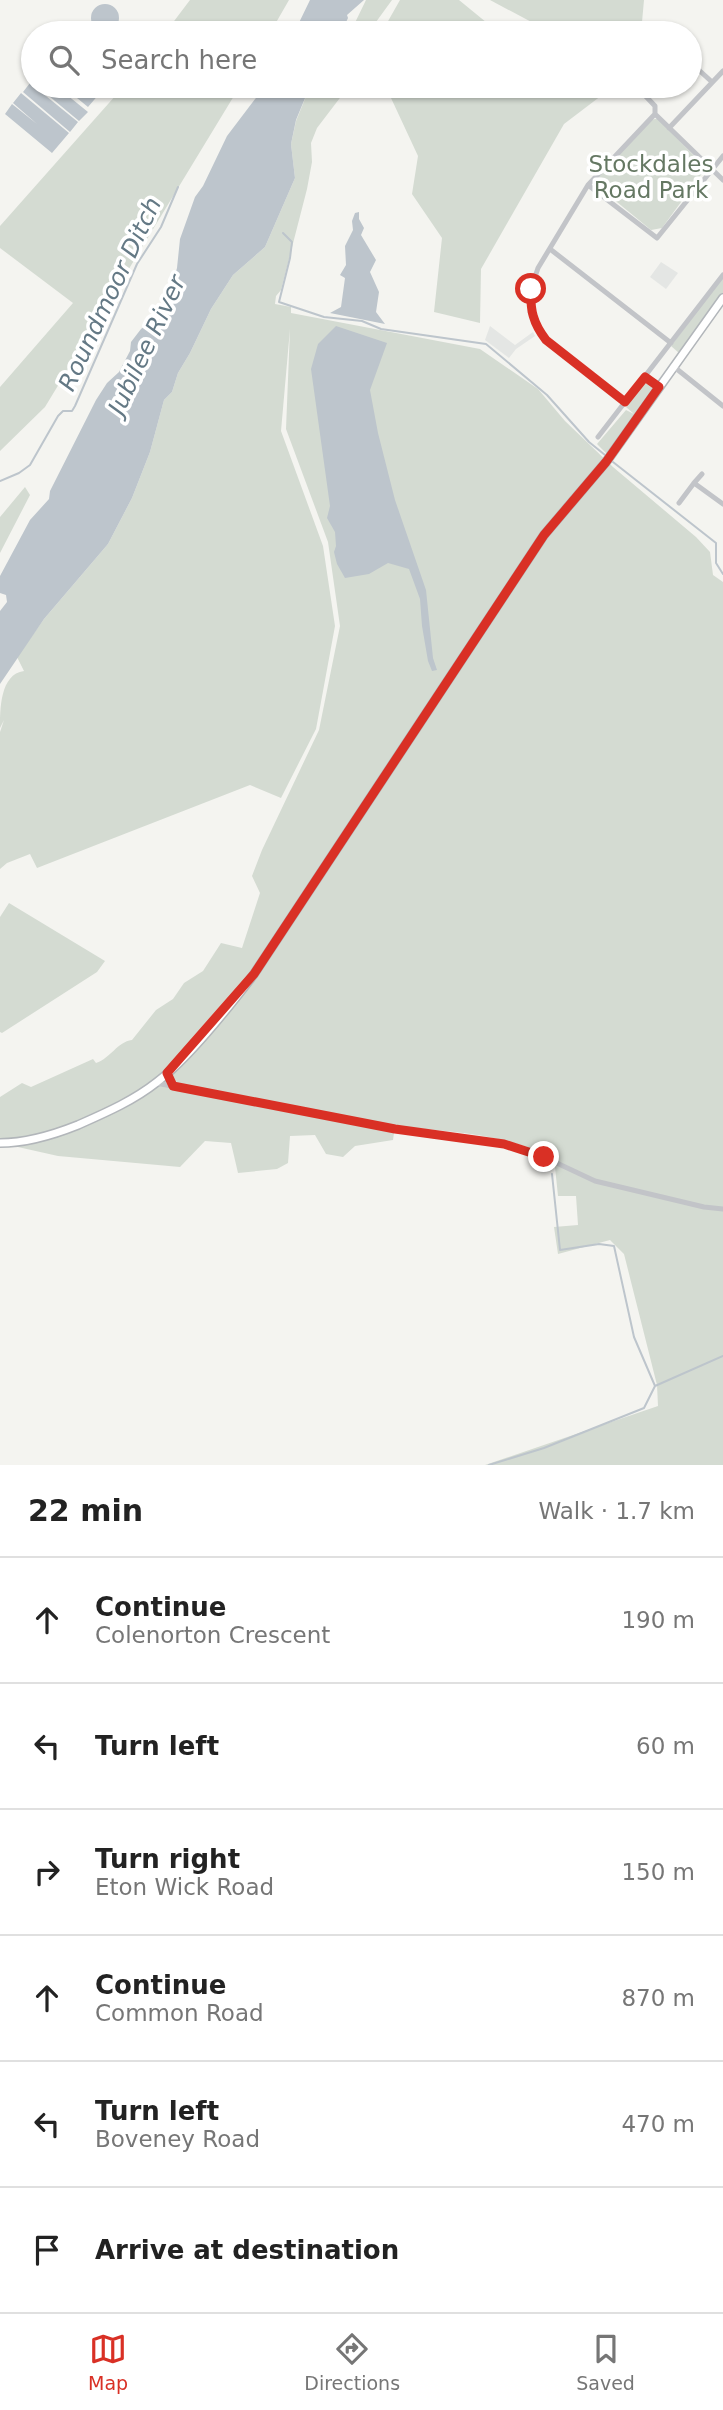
<!DOCTYPE html>
<html lang="en">
<head>
<meta charset="utf-8">
<style>
  body { margin:0; font-family:"DejaVu Sans",sans-serif; background:#f2f2f2; color:#222 }
  .stop { position:absolute; width:21px; height:21px; margin:-16px; border:5px solid #d93025; border-radius:50%; background:#fff }
  .stop.end { background:#d93025; border-color:#fff; box-shadow:0 2px 7px #0008 }
  .list { margin:0; padding:0; list-style:none }
  h2 { display:flex; justify-content:space-between; align-items:center; height:91px; margin:0; padding:0 28px; font-size:30px }
  h2 small { font-size:23px; font-weight:400; color:#767676 }
  .list li { display:grid; grid-template-columns:46px 1fr auto; gap:21px; align-items:center; box-sizing:border-box; height:126px; padding:0 28px; border-top:2px solid #e0e0e0 }
  .list b { display:block; font-size:26px; white-space:nowrap }
  .list p { margin:0; font-size:23px; white-space:nowrap; color:#767676 }
  .list em { font-size:23px; font-style:normal; color:#767676 }
  .icon { flex:none; width:38px; height:38px; fill:none; stroke:currentColor; stroke-width:2; stroke-linecap:round; stroke-linejoin:round }
  .map { position:relative; flex:none; width:723px; height:1465px; overflow:hidden }
  .search { position:absolute; background:#fff; box-shadow:0 2px 5px #0004; left:21px; right:21px; top:21px; height:77px; display:flex; align-items:center; gap:18px; box-sizing:border-box; padding:0 24px; border-radius:38px; color:#767676; font-size:26px }
  .sheet { height:847px; background:#fff }
  nav { display:flex; justify-content:space-around; align-items:center; box-sizing:border-box; height:98px; border-top:2px solid #e0e0e0; background:#fff; font-size:19px; color:#767676 }
  nav a { display:grid; justify-items:center; gap:4px }
  nav .on { color:#d93025 }
  .map>svg:first-child { display:block }
  .built { fill:#e4e6e4 }
  .green { fill:#d4dbd2 }
  .water { fill:#bdc5cc }
  .lines { fill:none; stroke-linecap:round; stroke-linejoin:round }
  .stream { stroke:#bdc5cc; stroke-width:2 }
  .secondary-casing { stroke:#b2b6ba; stroke-width:10 }
  .minor { stroke:#c2c4c8; stroke-width:5 }
  .secondary { stroke:#fff; stroke-width:7 }
  .route { stroke:#d93025; stroke-width:9 }
  .labels { text-anchor:middle; dominant-baseline:central; stroke-width:7; stroke-linejoin:round; paint-order:stroke }
  .park-label { font-size:23px; fill:#657863; stroke:#fff }
  .water-label { font-size:24px; font-style:italic; fill:#647985; stroke:#fff }
</style>
</head>
<body>
<div class="map">
<svg width="723" height="1465" viewBox="0 0 723 1465">
  <rect width="100%" height="100%" fill="#f4f4f0"/>
  <path class="built" d="M661,262L678,273L666,289L650,277Z
    M490,326L515,345L533,332L535,336L516,349L509,358L485,340Z"/>
  <path class="green" d="M190,0H289L270,33H165Z
    M366,0H392L368,33H350Z
    M400,0H459L492,27L507,25L522,33H383V30Z
    M490,0H644L641,33H552Z
    M124,86H240L45,407L0,451V387L73,303L0,248V226Z
    M315,86H349L317,128L311,143L312,162L307,189L281,290L276,296L275,304L291,307V313L480,349L538,389L565,421L613,467L696,537L710,552L713,575L723,582V1465H485L658,1406L657,1385L624,1254L610,1240L558,1254L554,1227L578,1225L576,1196H558L555,1167L558,1161C510,1133 449,1132 395,1126L393,1140L355,1146L343,1157L326,1154L315,1135L290,1136L288,1163L277,1169L238,1173L231,1143L205,1141L180,1167L58,1156L0,1143V1097L22,1083L31,1087L93,1059L96,1063C111,1058 117,1042 132,1040L156,1010L173,999L184,983L203,971L221,943L242,948L260,893L252,876L262,850L319,730L340,626L328,542L286,429L290,329L281,431L323,546L335,626L316,729L281,798L250,785L37,868L30,854L7,863L0,869V732L4,720L0,728C0,710 0,674 24,671L17,657L44,619L108,544L132,498L150,452L164,400L172,392L178,373L190,353L211,309L233,275L265,247L295,178L291,144L296,121L309,89Z
    M390,86H614L564,124L481,269L480,323L434,312L442,238L412,194L418,156L391,98Z
    M655,119H658L706,168L662,228L651,230L595,184V181L651,120Z
    M723,277V295L679,353L671,346Z
    M646,380L652,384V390L608,455L597,444L626,410L634,414L626,407Z
    M25,487L30,495L0,553V517Z
    M9,903L105,961L97,972L2,1033L0,1032V917Z"/>
  <path class="water" d="M310,0H364L347,15L348,18L341,33H294Z
    M91 18a14 14 0 1 1 28 0a14 14 0 1 1-28 0Z
    M30,83L78,122L70,132L23,92Z
    M37,86H56L88,112L79,121Z
    M68,86H91L100,93L88,107L66,89Z
    M265,86H310L296,120L291,144L295,178L265,247L233,275L211,309L190,353L178,373L172,392L164,400L150,452L132,498L108,544L44,619L0,684V611L7,602L6,595L0,593V576L30,520L49,499L50,491L96,400L107,383L119,372L130,351L131,342L141,329L160,314L167,302L177,268L180,239L195,197L203,186L227,136Z
    M21,93L69,133L52,153L5,114L12,104L37,124L13,103Z
    M359,212V219L364,228L361,235L376,260L370,272L379,292L376,312L385,324L330,313L341,307L345,278L340,275L346,265L345,246L353,230L352,221L355,213Z
    M336,326L387,343L370,390L378,433L395,500L426,590L433,658L437,670L432,671L428,661L422,626L420,599L409,569L388,563L369,574L345,578L337,564L334,552L336,546L335,532L327,518L330,506L311,369L318,344Z"/>
  <g class="lines">
    <path class="stream" d="M283,233L292,242L290,258L279,302L324,317L362,321L381,329L486,344L547,395L589,442L605,455
      M613,462L716,543V563L723,574
      M0,481L19,473L30,465L58,416L63,411H72L75,406L137,264L161,227L178,187
      M552,1174L560,1250L599,1244L614,1246L634,1337L655,1386
      M489,1465L544,1448L644,1408L655,1386L723,1356"/>
    <g class="secondary-casing">
      <path id="secondary" d="M0,1143C27,1143 53,1135 78,1125C105,1113 133,1101 157,1082C190,1057 229,1007 254,974L544,535L606,462L723,298"/>
    </g>
    <path class="minor" d="M655,29L660,33
      M690,62L712,82
      M636,86L655,106V114
      M655,114L588,185L538,268L531,289L530,312L539,331L546,340L625,402L723,275
      M655,114L723,180
      M669,128L723,71
      M588,185L657,238L723,156
      M550,249L671,343
      M673,366L723,406
      M645,377L659,387
      M598,437L625,402
      M694,483L702,474
      M679,503L694,483L723,504
      M156,1083L395,1129L504,1144L544,1157L595,1181L704,1207L723,1209"/>
    <use href="#secondary" class="secondary"/>
  </g>
  <g class="lines">
    <path class="route" d="M531,289C530,310 533,323 546,340L625,402L645,377L659,387L606,462L544,535L254,974L167,1073L173,1086L395,1129L504,1144L544,1157"/>
  </g>
  <g class="labels">
    <g class="park-label">
      <text x="651" y="164">Stockdales<tspan x="651" dy="26">Road Park</tspan></text>
    </g>
    <g class="water-label">
      <text transform="translate(110 294) rotate(-65)">Roundmoor Ditch</text>
      <text transform="translate(147 345) rotate(-65)">Jubilee River</text>
    </g>
  </g>
</svg>
<div class="stop" style="left:531px;top:289px"></div>
<div class="stop end" style="left:544px;top:1157px"></div>
<div class="search"><svg class="icon" aria-label="search" viewBox="0 0 24 24"><circle cx="10" cy="10" r="6"/><path d="M15 15l6 6"/></svg>Search here</div>
</div>
<section class="sheet">
<h2>22 min<small>Walk · 1.7 km</small></h2>
<ul class="list">
<li><svg class="icon" aria-label="ahead" viewBox="0 0 24 24"><path d="M12 20V5M6 11l6-6 6 6"/></svg><div><b>Continue</b><p>Colenorton Crescent</p></div><em>190 m</em></li>
<li><svg class="icon" aria-label="left" viewBox="0 0 24 24"><path d="M17 20v-9H6M10 6l-5 5 5 5"/></svg><div><b>Turn left</b></div><em>60 m</em></li>
<li><svg class="icon" aria-label="right" viewBox="0 0 24 24"><path d="M7 20v-9h11M14 6l5 5-5 5"/></svg><div><b>Turn right</b><p>Eton Wick Road</p></div><em>150 m</em></li>
<li><svg class="icon" aria-label="ahead" viewBox="0 0 24 24"><path d="M12 20V5M6 11l6-6 6 6"/></svg><div><b>Continue</b><p>Common Road</p></div><em>870 m</em></li>
<li><svg class="icon" aria-label="left" viewBox="0 0 24 24"><path d="M17 20v-9H6M10 6l-5 5 5 5"/></svg><div><b>Turn left</b><p>Boveney Road</p></div><em>470 m</em></li>
<li><svg class="icon" aria-label="arrive" viewBox="0 0 24 24"><path d="M6 21V4h12l-3 4 3 4H6"/></svg><div><b>Arrive at destination</b></div></li>
</ul>
</section>
<nav>
<a class="on"><svg class="icon" aria-label="map" viewBox="0 0 24 24"><path d="M3 6l6-2 6 2 6-2v14l-6 2-6-2-6 2zM9 4v14M15 6v14"/></svg>Map</a>
<a><svg class="icon" aria-label="directions" viewBox="0 0 24 24"><path d="M12 3l9 9-9 9-9-9zM9 14v-3h6M13 9l2 2-2 2"/></svg>Directions</a>
<a><svg class="icon" aria-label="saved" viewBox="0 0 24 24"><path d="M7 4h10v16l-5-4-5 4z"/></svg>Saved</a>
</nav>
</body>
</html>
